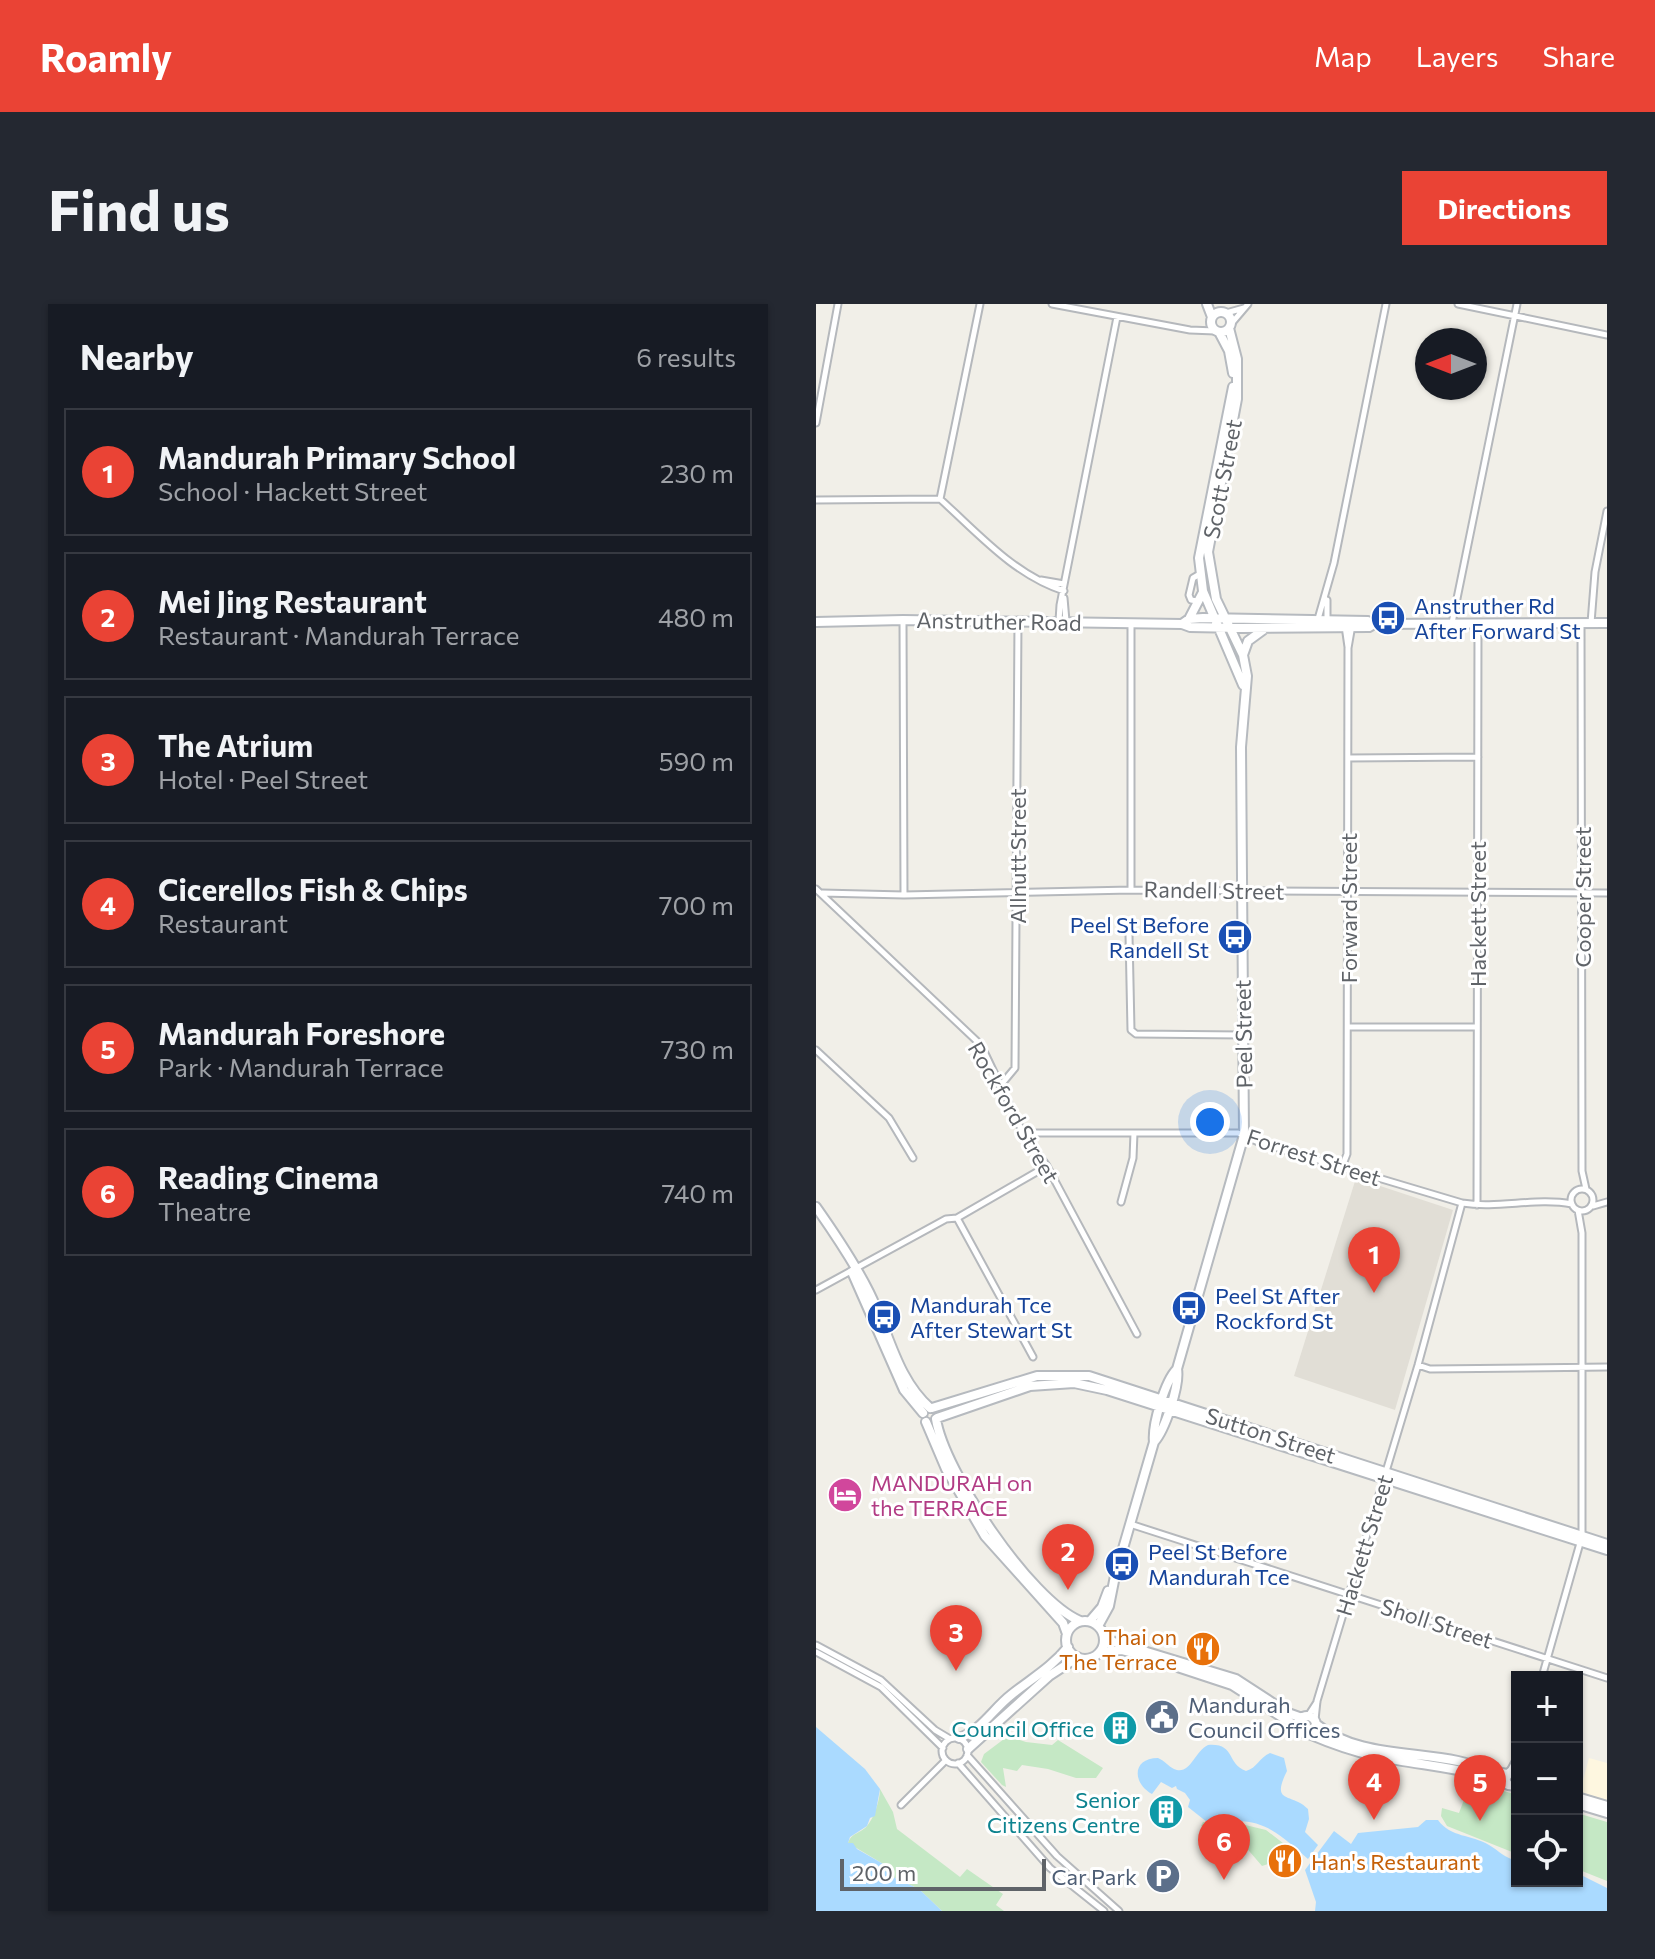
<!DOCTYPE html>
<html lang="en">
<head>
<meta charset="utf-8">
<style>
  body { margin:0; font-family:Commissioner,sans-serif; background:#242831; color:#f1f3f6 }
  .controls { position:absolute; right:24px; bottom:24px; display:grid; overflow:hidden; border-radius:0px; box-shadow:0 2px 6px #0004 }
  .controls button { width:72px; height:72px; display:grid; place-items:center; padding:0; border:0; border-bottom:2px solid #363941; background:#171b24; color:#f1f3f6; font:40px sans-serif }
  .compass { position:absolute; left:599px; top:24px; width:72px; height:72px; border-radius:50%; background:#171b24; box-shadow:0 2px 6px #0004; rotate:270deg }
  .scale { position:absolute; left:24px; bottom:20px; width:206px; box-sizing:border-box; padding-left:8px; border:4px solid #5f6368; border-top:0; font-size:22px; line-height:28px; white-space:nowrap; color:#5f6368; -webkit-text-stroke:6px #fff; paint-order:stroke }
  .you { position:absolute; left:394px; top:818px; width:28px; height:28px; margin:-20px; border:6px solid #fff; border-radius:50%; background:#1a73e8; box-shadow:0 0 0 12px #1a73e833 }
  .badge { display:grid; place-items:center; width:52px; height:52px; border-radius:50%; background:#ea4335; color:#fff; font-size:26px; font-weight:700 }
  .pin { position:absolute; translate:-50% -66px; filter:drop-shadow(0 2px 4px #0008) }
  .pin::after { content:''; position:absolute; top:42px; width:28px; height:24px; background:inherit; clip-path:polygon(0 0,100% 0,50% 100%) }
  .list { margin:0; padding:0; list-style:none }
  h2 { display:flex; justify-content:space-between; align-items:center; height:104px; margin:0; padding:0 32px; font-size:34px }
  h2 small { font-size:26px; font-weight:400; color:#9ea1a6 }
  .list li { display:grid; grid-template-columns:52px 1fr auto; gap:24px; align-items:center; box-sizing:border-box; height:128px; margin:0 16px 16px; padding:0 16px; border:2px solid #363941; border-radius:0px }
  .list b { display:block; font-size:30px; white-space:nowrap }
  .list p { margin:0; font-size:26px; white-space:nowrap; color:#9ea1a6 }
  .list em { font-size:26px; font-style:normal; color:#9ea1a6 }
  .icon { flex:none; width:44px; height:44px; fill:none; stroke:currentColor; stroke-width:2; stroke-linecap:round; stroke-linejoin:round }
  .map { position:relative; flex:none; width:791px; height:1607px; overflow:hidden; border-radius:0px }
  header { display:flex; align-items:center; gap:48px; box-sizing:border-box; height:112px; padding:0 40px; background:#ea4335; color:#fff }
  header strong { font-size:38px }
  nav { display:flex; gap:44px; margin-inline-start:auto; font-size:28px }
  .intro { display:flex; align-items:center; justify-content:space-between; box-sizing:border-box; height:192px; padding:0 48px }
  h1 { margin:0; font-size:56px }
  .button { padding:20px 36px; border-radius:0px; background:#ea4335; color:#fff; font-size:28px; font-weight:700 }
  main { display:flex; gap:48px; padding:0 48px }
  aside { flex:1; background:#171b24; border-radius:0px; box-shadow:0 2px 6px #0004 }
  .map>svg:first-child { display:block }
  .commercial { fill:#fef7e0 }
  .education { fill:#e1ded6 }
  .green { fill:#c5e8c5 }
  .water { fill:#aadaff }
  .lines { fill:none; stroke-linecap:round; stroke-linejoin:round }
  .street-casing { stroke:#b5b8bc; stroke-width:9 }
  .secondary-casing { stroke:#b6babf; stroke-width:12 }
  .street { stroke:#fff; stroke-width:5 }
  .secondary { stroke:#fff; stroke-width:8 }
  .labels { text-anchor:middle; dominant-baseline:central; stroke-width:6; stroke-linejoin:round; paint-order:stroke }
  .street-label { font-size:22px; fill:#5f6368; stroke:#fff }
  .transit-label { font-size:22px; fill:#164399; stroke:#fff; text-anchor:start }
  .hotel-label { font-size:22px; fill:#b23c85; stroke:#fff; text-anchor:start }
  .food-label { font-size:22px; fill:#c56008; stroke:#fff; text-anchor:end }
  .service-label { font-size:22px; fill:#4e5e75; stroke:#fff; text-anchor:start }
  .culture-label { font-size:22px; fill:#0d838f; stroke:#fff; text-anchor:end }
</style>
</head>
<body>
<header>
<strong>Roamly</strong>
<nav><a>Map</a><a>Layers</a><a>Share</a></nav>
</header>
<div class="intro"><h1>Find us</h1><a class="button">Directions</a></div>
<main>
<aside>
<h2>Nearby<small>6 results</small></h2>
<ul class="list">
<li><span class="badge">1</span><div><b>Mandurah Primary School</b><p>School · Hackett Street</p></div><em>230 m</em></li>
<li><span class="badge">2</span><div><b>Mei Jing Restaurant</b><p>Restaurant · Mandurah Terrace</p></div><em>480 m</em></li>
<li><span class="badge">3</span><div><b>The Atrium</b><p>Hotel · Peel Street</p></div><em>590 m</em></li>
<li><span class="badge">4</span><div><b>Cicerellos Fish &amp; Chips</b><p>Restaurant</p></div><em>700 m</em></li>
<li><span class="badge">5</span><div><b>Mandurah Foreshore</b><p>Park · Mandurah Terrace</p></div><em>730 m</em></li>
<li><span class="badge">6</span><div><b>Reading Cinema</b><p>Theatre</p></div><em>740 m</em></li>
</ul>
</aside>
<div class="map">
<svg width="791" height="1607" viewBox="0 0 791 1607">
  <rect width="100%" height="100%" fill="#f1efe8"/>
  <path class="commercial" d="M773,1454L791,1459V1496L764,1488Z"/>
  <path class="education" d="M540,874L637,906L579,1106L478,1072Z"/>
  <path class="green" d="M192,1432L210,1438L236,1441L242,1436L287,1464L280,1474H260L232,1465L206,1461L201,1467L187,1464L190,1483L186,1481L165,1458L168,1450Z
    M655,1477L701,1491V1550L631,1522L625,1512L626,1504L643,1509Z
    M64,1485L77,1508L81,1525L144,1573L151,1565L187,1590L180,1601L188,1607H126L103,1585L79,1574L68,1566L69,1561L32,1539C36,1528 44,1530 51,1522C58,1514 64,1496 64,1485Z
    M761,1509L791,1518V1577L761,1565Z
    M387,1518L421,1519L450,1526L472,1543L455,1549L458,1558L446,1562L428,1541L405,1537L385,1522Z"/>
  <path class="water" d="M0,1423L49,1465L64,1485L59,1512L54,1514L51,1522L34,1533L32,1539H37L41,1545L69,1561L68,1566L79,1574L103,1585L126,1607H0Z
    M392,1441C420,1439 410,1460 430,1467C441,1464 443,1454 454,1449L468,1454L471,1467C454,1501 476,1488 492,1505L493,1515L489,1528L502,1541L492,1555C470,1536 452,1517 422,1517C411,1516 401,1519 391,1518L372,1503L374,1496L369,1489L361,1485L360,1482L356,1484L345,1478L336,1490C316,1479 316,1454 342,1454C349,1457 352,1462 358,1465C374,1472 378,1448 392,1441Z
    M610,1516H622C635,1534 655,1530 673,1541C683,1547 689,1554 701,1557V1577H761V1569L791,1584V1607H499L500,1598L489,1566L518,1527L535,1540L542,1529L602,1523Z"/>
  <g class="lines">
    <g class="street-casing">
      <path id="street" d="M236,0L374,26L399,27
        M642,0L791,31
        M410,9L428,4
        M415,20L432,0
        M0,119L22,0
        M124,195L164,0
        M0,196L124,195C162,229 198,271 248,287
        M225,276L248,280
        M248,294L250,317
        M511,296V318
        M381,297L375,296L373,291L377,274L384,270
        M502,315L518,259L570,0
        M87,316L88,591
        M243,317L244,301L301,13
        M636,319L701,0
        M765,319L766,867L770,885
        M775,319L779,268L791,207
        M315,320V586
        M529,322L532,343
        M532,454L662,453
        M0,585L165,741L207,829L231,862L321,1030
        M6,589L88,591L315,586L791,589
        M313,631L315,726L320,730L426,731
        M532,723H661
        M0,746L73,814L97,854
        M184,782L199,764L202,317
        M207,829H422L442,838L646,899C683,905 720,893 756,900
        M526,863L531,850L532,344L536,321
        M755 896a11 11 0 1 1 22 0a11 11 0 1 1-22 0Z
        M305,898L317,854L318,829
        M661,901L662,320
        M777,902L791,898
        M141,914L217,1053
        M0,986L130,915L141,914L231,862
        M602,1061L614,1065L791,1063
        M314,1220L791,1374
        M0,1341L65,1376L119,1426L134,1435
        M0,1348L65,1383L127,1444
        M726,1373L766,1232V929L762,906
        M492,1412L501,1398
        M499,1416L501,1397L602,1061L646,899
        M126 1447a13 13 0 1 1 26 0a13 13 0 1 1-26 0Z
        M151,1451L241,1552L303,1607
        M142,1459L234,1564L288,1607
        M694,1467L701,1454
        M85,1501L130,1456"/>
    </g>
    <g class="secondary-casing">
      <path id="secondary" d="M391,0L396,13
        M395 18a10 10 0 1 1 20 0a10 10 0 1 1-20 0Z
        M403,28L413,47L417,69
        M417,83L383,254L387,287L427,381
        M373,315L387,288
        M0,318L87,316L366,320L374,323L425,324L553,323L558,320
        M366,320L373,315L387,314L552,317L558,320L791,319
        M427,351L432,337L447,326
        M0,903C19,930 38,958 53,988C73,1028 80,1074 114,1104
        M36,968L88,1086L107,1109
        M116,1104L221,1072H273L791,1240
        M121,1114L214,1082L258,1079L291,1086L791,1246
        M120,1115C128,1167 214,1296 264,1317
        M110,1118L130,1165L169,1232L247,1319L251,1330
        M338,1138C349,1126 364,1081 361,1065L428,831L425,443L431,372L427,351L400,295L392,248L421,95V55L413,24
        M274,1317L286,1303L292,1287
        M250 1336a19 19 0 1 1 38 0a19 19 0 1 1-38 0Z
        M282,1322L293,1302L299,1272L338,1138C336,1121 349,1077 361,1065
        M288,1335L420,1375L472,1409L486,1414
        M284,1348L306,1346L322,1350L416,1381L483,1424
        M482 1421a9 9 0 1 1 18 0a9 9 0 1 1-18 0Z
        M500,1420C539,1452 595,1447 642,1457C659,1461 674,1467 691,1470
        M493,1430C514,1439 536,1447 559,1452C603,1461 646,1464 690,1477
        M143,1434C165,1427 177,1405 195,1391C215,1375 236,1363 252,1343
        M152,1445L233,1372L262,1353
        M701,1468H694L689,1475L692,1481L701,1482
        M761,1493L791,1502
        M761,1500L791,1509"/>
    </g>
    <use href="#street" class="street"/>
    <use href="#secondary" class="secondary"/>
  </g>
  <defs>
    <g id="bus-disc" transform="scale(1.8)"><circle r="9.5" fill="#1a4fb4" stroke="#fff"/><path d="M-5-6H5V4H4V6H2V4H-2V6H-4V4H-5ZM-3.5-4V0h7V-4ZM-3.5 1.2v1.5H-2V1.2ZM2 1.2v1.5H3.5V1.2Z" fill="#fff"/></g>
    <g id="hotel-disc" transform="scale(1.8)"><circle r="9.5" fill="#d1479c" stroke="#fff"/><path d="M-6-4.5h1.5V1H6V5H4.5V3h-9V5H-6ZM-4 0a1.8 1.8 0 1 1 3.6 0ZM.5 0V-2.5h3Q6-2.5 6 0Z" fill="#fff"/></g>
    <g id="restaurant-disc" transform="scale(1.8)"><circle r="9.5" fill="#e8710a" stroke="#fff"/><path d="M-5-6h1v4h1v-4h1v4h1v-4h1v5L-1.5 .5V6h-2V.5L-5-1ZM5-6V6H3V1.5H1.5Q1.5-4 5-6Z" fill="#fff"/></g>
    <g id="civic-disc" transform="scale(1.8)"><circle r="9.5" fill="#5c6f8a" stroke="#fff"/><path d="M-.6-6.5H3V-4.5H.6V-3L4-1V1h2V6H-6V1h2V-1L-.6-3ZM-1.2 2.5V6h2.4V2.5Z" fill="#fff"/></g>
    <g id="building-disc" transform="scale(1.8)"><circle r="9.5" fill="#0f9aa8" stroke="#fff"/><path d="M-4-6H4V6H1V3H-1V6H-4ZM-2.5-4.3h1.7v1.8h-1.7ZM.8-4.3h1.7v1.8H.8ZM-2.5-1h1.7V.8h-1.7ZM.8-1h1.7V.8H.8Z" fill="#fff"/></g>
    <g id="parking-disc" transform="scale(1.8)"><circle r="9.5" fill="#5c6f8a" stroke="#fff"/><path d="M-3.5-5.5H1a3.5 3.5 0 0 1 0 7H-1V5.5H-3.5ZM-1-3.4V-.6H.8a1.4 1.4 0 0 0 0-2.8Z" fill="#fff"/></g>
  </defs>
  <g fill-rule="evenodd">
    <use href="#bus-disc" x="572" y="314"/>
    <use href="#bus-disc" x="419" y="633"/>
    <use href="#bus-disc" x="373" y="1004"/>
    <use href="#bus-disc" x="68" y="1013"/>
    <use href="#hotel-disc" x="29" y="1191"/>
    <use href="#bus-disc" x="306" y="1260"/>
    <use href="#restaurant-disc" x="387" y="1345"/>
    <use href="#civic-disc" x="346" y="1413"/>
    <use href="#building-disc" x="304" y="1424"/>
    <use href="#building-disc" x="350" y="1508"/>
    <use href="#restaurant-disc" x="469" y="1557"/>
    <use href="#parking-disc" x="347" y="1572"/>
  </g>
  <g class="labels">
    <g class="street-label">
      <text transform="translate(406 175) rotate(-79)">Scott Street</text>
      <text transform="translate(183 317) rotate(1)">Anstruther Road</text>
      <text transform="translate(201 552) rotate(-90)">Allnutt Street</text>
      <text transform="translate(398 586) rotate(1)">Randell Street</text>
      <text transform="translate(766 593) rotate(-90)">Cooper Street</text>
      <text transform="translate(532 604) rotate(-90)">Forward Street</text>
      <text transform="translate(661 610) rotate(-90)">Hackett Street</text>
      <text transform="translate(427 730) rotate(-91)">Peel Street</text>
      <text transform="translate(198 808) rotate(60)">Rockford Street</text>
      <text transform="translate(498 853) rotate(18)">Forrest Street</text>
      <text transform="translate(455 1131) rotate(18)">Sutton Street</text>
      <text transform="translate(548 1241) rotate(-73)">Hackett Street</text>
      <text transform="translate(621 1319) rotate(18)">Sholl Street</text>
    </g>
    <g class="transit-label">
      <text x="598" y="301">Anstruther Rd<tspan x="598" dy="25">After Forward St</tspan></text>
      <text x="393" y="620" text-anchor="end">Peel St Before<tspan x="393" dy="25">Randell St</tspan></text>
      <text x="399" y="991">Peel St After<tspan x="399" dy="25">Rockford St</tspan></text>
      <text x="94" y="1000">Mandurah Tce<tspan x="94" dy="25">After Stewart St</tspan></text>
      <text x="332" y="1247">Peel St Before<tspan x="332" dy="25">Mandurah Tce</tspan></text>
    </g>
    <g class="hotel-label">
      <text x="55" y="1178">MANDURAH on<tspan x="55" dy="25">the TERRACE</tspan></text>
    </g>
    <g class="food-label">
      <text x="361" y="1332">Thai on<tspan x="361" dy="25">The Terrace</tspan></text>
      <text x="495" y="1557" text-anchor="start">Han's Restaurant</text>
    </g>
    <g class="service-label">
      <text x="372" y="1400">Mandurah<tspan x="372" dy="25">Council Offices</tspan></text>
      <text x="321" y="1572" text-anchor="end">Car Park</text>
    </g>
    <g class="culture-label">
      <text x="278" y="1424">Council Office</text>
      <text x="324" y="1495">Senior<tspan x="324" dy="25">Citizens Centre</tspan></text>
    </g>
  </g>
</svg>
<div class="controls">
<button>+</button>
<button>−</button>
<button><svg class="icon" aria-label="locate" viewBox="0 0 24 24"><circle cx="12" cy="12" r="6"/><path d="M12 2v4M12 18v4M2 12h4M18 12h4"/></svg></button>
</div>
<svg class="compass" viewBox="-18 -18 36 36"><path d="M0-13l5 13h-10z" fill="#e53935"/><path d="M0 13l5-13h-10z" fill="#9ea1a6"/></svg>
<div class="scale">200 m</div>
<div class="you"></div>
<div class="pin badge" style="left:558px;top:989px">1</div>
<div class="pin badge" style="left:252px;top:1286px">2</div>
<div class="pin badge" style="left:140px;top:1367px">3</div>
<div class="pin badge" style="left:558px;top:1516px">4</div>
<div class="pin badge" style="left:664px;top:1517px">5</div>
<div class="pin badge" style="left:408px;top:1576px">6</div>
</div>
</main>
</body>
</html>
